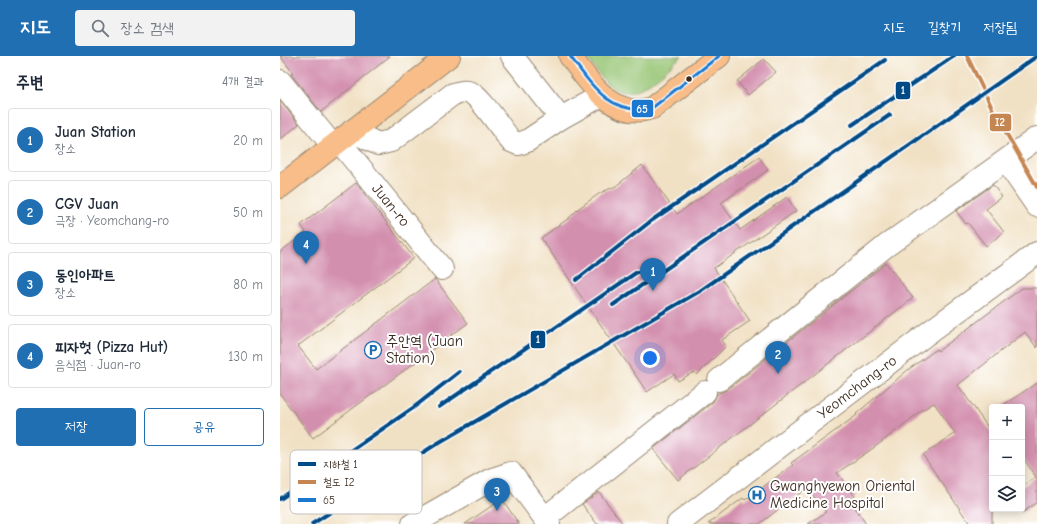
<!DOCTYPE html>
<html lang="ko">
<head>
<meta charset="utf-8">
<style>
  body { margin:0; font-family:"Comic Neue","Poor Story",sans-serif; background:#f2f2f3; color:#1f2937 }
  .controls { position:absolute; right:12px; bottom:12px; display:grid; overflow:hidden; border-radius:4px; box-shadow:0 2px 10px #0003 }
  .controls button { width:36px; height:36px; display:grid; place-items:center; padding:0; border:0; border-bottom:1px solid #e0e1e3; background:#fff; color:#1f2937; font:20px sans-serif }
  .you { position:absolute; left:370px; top:302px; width:14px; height:14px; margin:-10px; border:3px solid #fff; border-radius:50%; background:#1a73e8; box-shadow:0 0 0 6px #1a73e833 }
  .badge { display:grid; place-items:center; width:26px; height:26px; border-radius:50%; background:#1f6fb2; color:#fff; font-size:13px; font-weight:700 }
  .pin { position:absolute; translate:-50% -33px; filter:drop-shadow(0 1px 2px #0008) }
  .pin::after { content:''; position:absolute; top:21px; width:14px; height:12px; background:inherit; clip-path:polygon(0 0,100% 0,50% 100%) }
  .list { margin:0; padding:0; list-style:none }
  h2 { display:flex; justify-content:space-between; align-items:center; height:52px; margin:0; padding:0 16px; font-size:17px }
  h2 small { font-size:13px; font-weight:400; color:#747a83 }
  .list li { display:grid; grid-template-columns:26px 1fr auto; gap:12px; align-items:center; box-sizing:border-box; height:64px; margin:0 8px 8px; padding:0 8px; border:1px solid #e0e1e3; border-radius:4px }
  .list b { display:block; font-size:15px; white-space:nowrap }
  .list p { margin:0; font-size:13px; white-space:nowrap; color:#747a83 }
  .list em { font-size:13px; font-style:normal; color:#747a83 }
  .actions { display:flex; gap:8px; padding:12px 16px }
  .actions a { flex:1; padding:9px 0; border:1px solid #1f6fb2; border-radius:4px; text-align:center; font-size:14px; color:#1f6fb2 }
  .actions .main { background:#1f6fb2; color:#fff }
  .icon { flex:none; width:22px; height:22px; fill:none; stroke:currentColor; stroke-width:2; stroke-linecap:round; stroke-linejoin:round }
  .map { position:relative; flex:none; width:757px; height:468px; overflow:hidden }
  header { display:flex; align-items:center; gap:24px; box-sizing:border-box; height:56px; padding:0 20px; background:#1f6fb2; color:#fff }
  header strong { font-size:19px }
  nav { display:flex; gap:22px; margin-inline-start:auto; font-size:14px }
  .search { width:280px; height:36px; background:#f2f2f3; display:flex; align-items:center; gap:10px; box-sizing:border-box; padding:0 14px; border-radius:4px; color:#747a83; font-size:15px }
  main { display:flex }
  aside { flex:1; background:#fff }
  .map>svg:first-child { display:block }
  .green { fill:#96c573; stroke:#687848 }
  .building { fill:#d38fae }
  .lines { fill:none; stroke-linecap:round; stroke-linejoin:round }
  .minor-casing { stroke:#968671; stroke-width:24 }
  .major-casing { stroke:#968671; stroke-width:24 }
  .minor { stroke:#fff; stroke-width:22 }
  .major { stroke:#f8bd88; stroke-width:22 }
  .bus-1-casing { stroke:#fff; stroke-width:6 }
  .bus-1 { stroke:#1c78cf; stroke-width:3 }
  .rail-1-casing { stroke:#fff; stroke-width:7 }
  .rail-1 { stroke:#c68651; stroke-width:4 }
  .metro-1-casing { stroke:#fff; stroke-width:7 }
  .metro-1 { stroke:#004a85; stroke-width:4 }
  .bus-dot { fill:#3b2a1e; stroke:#fff; stroke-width:1.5 }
  .labels { text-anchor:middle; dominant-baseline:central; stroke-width:4; stroke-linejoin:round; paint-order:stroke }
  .street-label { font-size:15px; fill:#3b2a1e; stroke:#fff }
  .poi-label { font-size:15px; fill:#3b2a1e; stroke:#fff; text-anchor:start }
  .key { fill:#fff; stroke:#c4bfbc; stroke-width:1 }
  .key-label { font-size:11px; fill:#3b2a1e }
  .line-badge { stroke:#fff; stroke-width:1.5 }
  .badge-label { font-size:11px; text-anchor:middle; font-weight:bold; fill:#fff }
</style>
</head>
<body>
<header>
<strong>지도</strong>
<div class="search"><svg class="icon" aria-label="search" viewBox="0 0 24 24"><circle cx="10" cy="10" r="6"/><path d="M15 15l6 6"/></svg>장소 검색</div>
<nav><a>지도</a><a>길찾기</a><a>저장됨</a></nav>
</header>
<main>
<aside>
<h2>주변<small>4개 결과</small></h2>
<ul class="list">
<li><span class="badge">1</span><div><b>Juan Station</b><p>장소</p></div><em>20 m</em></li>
<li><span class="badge">2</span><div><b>CGV Juan</b><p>극장 · Yeomchang-ro</p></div><em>50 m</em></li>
<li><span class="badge">3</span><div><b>동인아파트</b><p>장소</p></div><em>80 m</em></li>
<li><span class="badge">4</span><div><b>피자헛 (Pizza Hut)</b><p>음식점 · Juan-ro</p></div><em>130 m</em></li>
</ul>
<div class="actions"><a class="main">저장</a><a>공유</a></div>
</aside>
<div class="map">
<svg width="757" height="468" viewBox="0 0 757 468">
  <rect width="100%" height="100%" fill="#fff"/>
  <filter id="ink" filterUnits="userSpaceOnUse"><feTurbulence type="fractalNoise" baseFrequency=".025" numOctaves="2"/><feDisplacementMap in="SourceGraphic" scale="8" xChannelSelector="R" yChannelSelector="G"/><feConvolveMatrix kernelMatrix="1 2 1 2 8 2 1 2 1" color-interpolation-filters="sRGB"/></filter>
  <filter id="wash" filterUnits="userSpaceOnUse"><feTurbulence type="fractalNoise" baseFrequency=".012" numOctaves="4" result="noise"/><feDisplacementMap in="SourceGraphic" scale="16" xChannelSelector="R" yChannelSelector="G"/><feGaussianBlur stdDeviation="0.9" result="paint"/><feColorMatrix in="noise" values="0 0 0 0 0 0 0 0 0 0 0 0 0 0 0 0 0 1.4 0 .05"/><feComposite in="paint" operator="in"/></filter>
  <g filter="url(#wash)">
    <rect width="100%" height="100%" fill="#f1e1c4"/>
    <path class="green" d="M306,0H402C382,16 352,53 327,27C319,20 313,9 306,0Z"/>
    <g id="blocks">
      <path class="building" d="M0,0H110L41,56L11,18L13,17Z
        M484,3L496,16L468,39L457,25Z
        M0,45L19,68L0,84Z
        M479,101L488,114L441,147L460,174L507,141L516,155L434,212L470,265L442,284L446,290L417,319L414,316L398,325L394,318L367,336L261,182L289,162L299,152L320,137L336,130L362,109L397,158Z
        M76,127L134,202L18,290L36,313L155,223L188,267L33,382L0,338V196L26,176L21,169Z
        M713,129L722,141L706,153L724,176L706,190L688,167L686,168L676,155Z
        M606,207L633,242L398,424L373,393L433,346L437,338L447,334Z
        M742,232H757V292L745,276L678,329L712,377V468H690L643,399L675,377L654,347L642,354L599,388L557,417L575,440L570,444L586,468H528L546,456L527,432L479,468H428L463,442L465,444L513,409L511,407L577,359L576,358L629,313L657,293L658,295Z
        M757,327V446L742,457V431L756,421L742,400V351H720Z
        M319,436L343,468H317L302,448Z
        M222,443L239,468H185Z"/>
    </g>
  </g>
  <g filter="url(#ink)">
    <use href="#blocks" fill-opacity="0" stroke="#968671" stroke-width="1"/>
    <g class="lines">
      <g class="minor-casing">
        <path id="minor" d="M232,0L281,62
          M0,25L53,90
          M72,75L98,88L111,85L173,38C179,37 185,34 191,37C201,42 223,75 231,85L238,88L247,85L281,62L322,39
          M59,85L162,213
          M726,105L757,150
          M439,324L606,190L757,82
          M265,462L425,336
          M133,468L210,424L231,417L269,468
          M398,468L652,274L757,197"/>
      </g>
      <g class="major-casing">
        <path id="major" d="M290,0C309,26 334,65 372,52L439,0
          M0,131L169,0"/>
      </g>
      <use href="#minor" class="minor"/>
      <use href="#major" class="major"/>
      <g class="bus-1-casing">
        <path id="bus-1" d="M290,0C312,30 331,60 372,52L439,0"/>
      </g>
      <use href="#bus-1" class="bus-1"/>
      <g class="rail-1-casing">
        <path id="rail-1" d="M687,0L713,54L757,131"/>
      </g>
      <use href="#rail-1" class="rail-1"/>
      <g class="metro-1-casing">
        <path id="metro-1" d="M572,69L674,0
          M296,224L371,165L605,4
          M333,249L610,59
          M159,351L357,216
          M0,443L133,352L179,316
          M32,468L158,387L420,235L757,0"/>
      </g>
      <use href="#metro-1" class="metro-1"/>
    </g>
  </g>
  <defs>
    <g id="parking-ring" transform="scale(0.9)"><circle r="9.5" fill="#fff" stroke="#1f6fb2" stroke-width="1.5"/><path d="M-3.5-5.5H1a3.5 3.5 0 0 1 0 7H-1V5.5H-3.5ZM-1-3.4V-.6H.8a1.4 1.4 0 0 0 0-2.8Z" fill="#1f6fb2"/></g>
    <g id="hospital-ring" transform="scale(0.9)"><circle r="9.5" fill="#fff" stroke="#1f6fb2" stroke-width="1.5"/><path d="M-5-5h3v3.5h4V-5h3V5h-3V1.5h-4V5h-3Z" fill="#1f6fb2"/></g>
  </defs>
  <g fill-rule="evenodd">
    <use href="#parking-ring" x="93" y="294"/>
    <use href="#hospital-ring" x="477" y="439"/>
  </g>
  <circle class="bus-dot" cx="409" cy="23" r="3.5"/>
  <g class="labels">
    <g class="street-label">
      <text transform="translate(111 149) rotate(51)">Juan-ro</text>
      <text transform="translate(577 331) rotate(-37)">Yeomchang-ro</text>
    </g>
    <g class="poi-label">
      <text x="106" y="285">주안역 (Juan<tspan x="106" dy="17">Station)</tspan></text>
      <text x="490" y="430">Gwanghyewon Oriental<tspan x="490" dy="17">Medicine Hospital</tspan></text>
    </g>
  </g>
  <rect x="10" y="394" width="132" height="64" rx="6" class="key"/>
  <rect x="18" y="406" width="18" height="4" fill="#004a85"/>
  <rect x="18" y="424" width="18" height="4" fill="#c68651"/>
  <rect x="18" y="442" width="18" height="4" fill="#1c78cf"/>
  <g class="key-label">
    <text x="43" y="412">지하철 1</text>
    <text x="43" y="430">철도 I2</text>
    <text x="43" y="448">65</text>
  </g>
  <g class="line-badge">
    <rect x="615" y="25" width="16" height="19" rx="4" fill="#004a85"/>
    <rect x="351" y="43" width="23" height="19" rx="4" fill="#1c78cf"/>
    <rect x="709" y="57" width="23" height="19" rx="4" fill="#c68651"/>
    <rect x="250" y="274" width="16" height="19" rx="4" fill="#004a85"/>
  </g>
  <g class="badge-label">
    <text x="623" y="38">1</text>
    <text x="362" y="57">65</text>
    <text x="720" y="70">I2</text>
    <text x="258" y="287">1</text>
  </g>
</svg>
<div class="controls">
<button>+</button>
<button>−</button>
<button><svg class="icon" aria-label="layers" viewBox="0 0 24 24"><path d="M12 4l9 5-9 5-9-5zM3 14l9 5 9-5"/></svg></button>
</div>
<div class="you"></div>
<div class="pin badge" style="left:373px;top:235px">1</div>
<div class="pin badge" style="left:498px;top:318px">2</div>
<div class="pin badge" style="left:217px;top:455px">3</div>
<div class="pin badge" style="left:26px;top:208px">4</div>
</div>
</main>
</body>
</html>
